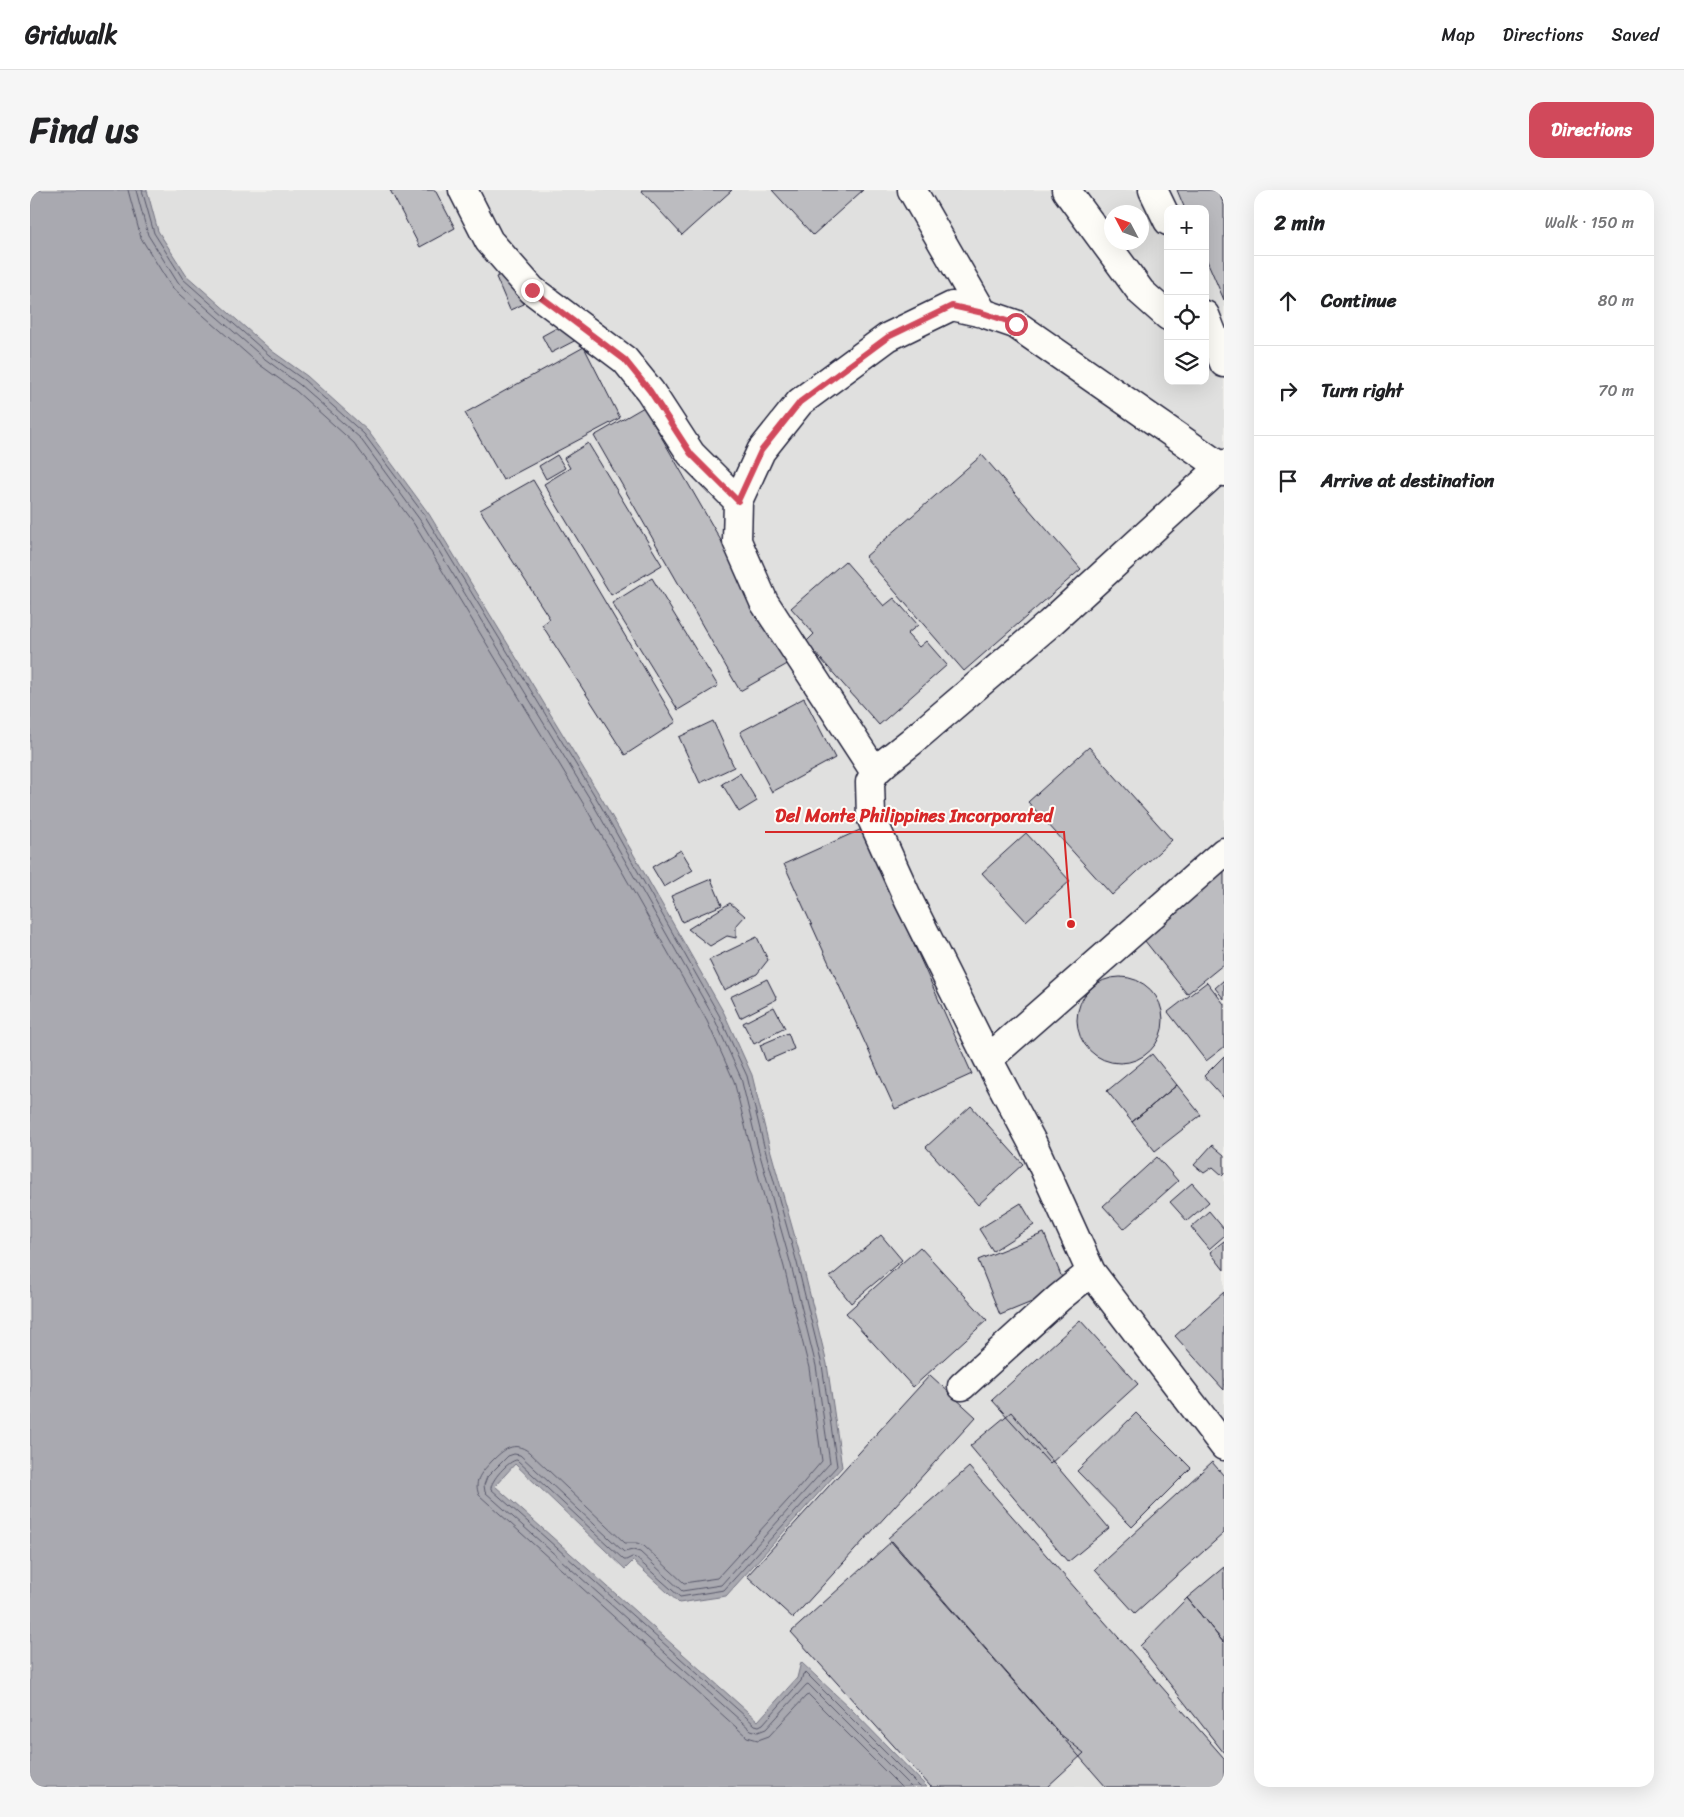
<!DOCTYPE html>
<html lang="en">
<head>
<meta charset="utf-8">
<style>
  body { margin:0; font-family:Sriracha,sans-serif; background:#f6f6f6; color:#202124 }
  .controls { position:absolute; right:15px; top:15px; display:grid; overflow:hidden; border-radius:10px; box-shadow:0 5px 20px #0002 }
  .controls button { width:45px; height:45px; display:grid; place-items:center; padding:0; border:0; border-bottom:1px solid #e0e0e0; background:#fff; color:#202124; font:25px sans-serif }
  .compass { position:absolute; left:1074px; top:15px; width:45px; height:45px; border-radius:50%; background:#fff; box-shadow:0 5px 20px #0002; rotate:311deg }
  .stop { position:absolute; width:15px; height:15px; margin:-11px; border:4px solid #d1495b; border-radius:50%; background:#fff }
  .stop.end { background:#d1495b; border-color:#fff; box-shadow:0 1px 5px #0008 }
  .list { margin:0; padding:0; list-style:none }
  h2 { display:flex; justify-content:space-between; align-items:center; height:65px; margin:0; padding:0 20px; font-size:21px }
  h2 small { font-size:16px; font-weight:400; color:#757577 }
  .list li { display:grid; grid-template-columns:32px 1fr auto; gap:15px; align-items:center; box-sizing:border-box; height:90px; padding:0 20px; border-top:1px solid #e0e0e0 }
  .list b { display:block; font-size:19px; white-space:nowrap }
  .list em { font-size:16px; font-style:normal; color:#757577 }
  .icon { flex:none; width:28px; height:28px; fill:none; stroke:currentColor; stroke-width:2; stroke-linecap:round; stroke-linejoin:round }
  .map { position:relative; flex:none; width:1194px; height:1597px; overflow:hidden; border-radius:15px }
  header { display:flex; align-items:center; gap:30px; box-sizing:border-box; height:70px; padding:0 25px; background:#fff; border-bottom:1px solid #e0e0e0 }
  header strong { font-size:24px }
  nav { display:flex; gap:28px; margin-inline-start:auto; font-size:18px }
  .intro { display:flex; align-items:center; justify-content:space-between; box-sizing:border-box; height:120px; padding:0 30px }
  h1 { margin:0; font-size:35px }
  .button { padding:12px 22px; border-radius:15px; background:#d1495b; color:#fff; font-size:18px; font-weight:700 }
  main { display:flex; gap:30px; padding:0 30px }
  aside { flex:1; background:#fff; border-radius:15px; box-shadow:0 5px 20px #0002 }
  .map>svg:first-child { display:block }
  .built { fill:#e0e0df; fill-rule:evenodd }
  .water { fill:#a9a9b0; stroke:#737381 }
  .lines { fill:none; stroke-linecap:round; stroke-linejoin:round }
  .shore { stroke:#58586a; stroke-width:1 }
  .building { fill:#bcbcc0; stroke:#22223b }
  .minor-casing { stroke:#22223b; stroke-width:31 }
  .minor { stroke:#fdfcf7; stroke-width:28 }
  .route { stroke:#d1495b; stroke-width:6 }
  .leader { fill:none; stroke:#d62828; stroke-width:2 }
  .callout-dot { fill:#d62828; stroke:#fdfcf7; stroke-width:2 }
  .callout-label { font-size:18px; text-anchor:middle; font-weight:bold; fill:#d62828; stroke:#fdfcf7; stroke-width:4; stroke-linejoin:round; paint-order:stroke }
</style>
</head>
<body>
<header>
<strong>Gridwalk</strong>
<nav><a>Map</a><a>Directions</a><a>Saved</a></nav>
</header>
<div class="intro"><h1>Find us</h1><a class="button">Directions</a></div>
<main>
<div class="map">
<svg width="1194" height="1597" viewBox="0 0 1194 1597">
  <rect width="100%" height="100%" fill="#f0efec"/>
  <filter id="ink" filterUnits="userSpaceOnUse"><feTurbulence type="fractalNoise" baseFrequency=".02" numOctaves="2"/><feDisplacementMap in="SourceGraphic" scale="10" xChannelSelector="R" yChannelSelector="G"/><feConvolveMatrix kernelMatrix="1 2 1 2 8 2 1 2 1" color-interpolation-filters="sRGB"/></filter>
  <g filter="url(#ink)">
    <path class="built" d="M117,0H1194V1597H897L820,1518L772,1472L767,1488L728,1532L465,1296L485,1274L595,1379L603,1371L648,1413L696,1406L812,1277L772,1072L739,955L722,885L572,609L399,324L338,241L277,186L242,161L156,85L128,41ZM1138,19H1175V191H1138ZM1082,22H1112V52H1082Z"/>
    <path class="water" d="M0,0H117L128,41L156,85L242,161L277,186L338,241L399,324L572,609L694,823L722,885L739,955L772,1072L797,1174L812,1277L696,1406L649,1413L603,1371L595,1379L485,1274L465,1296L728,1531L767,1488L771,1472L820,1518L897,1597H0Z"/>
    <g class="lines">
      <path class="shore" d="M98,0L111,48L142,98L230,175L266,201L324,253L384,334L556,618L677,831L704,891L721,960L754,1077L779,1178L792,1271L768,1299L687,1388L654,1393L614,1356L607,1353H595L499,1262C484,1250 473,1260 462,1271C452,1282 443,1290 449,1305L717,1547L728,1550L739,1546L776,1506L779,1505L871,1597
        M106,0L118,45L148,93L235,169L270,195L330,248L390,330L563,614L684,828L711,888L728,958L761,1075L786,1176L800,1273L691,1395L652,1401L610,1362L603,1360L594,1362L490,1265L484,1264L478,1266L457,1287L454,1295L455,1302L721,1540L728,1542L736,1539L776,1495L778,1494L881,1597
        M112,0L124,43L153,89L239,165L274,190L334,244L395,326L568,611L689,825L717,886L734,956L767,1073L792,1175L807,1276L694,1400L650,1407L606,1368L602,1367L596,1370H594L487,1270C479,1270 460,1291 461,1299L725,1535L729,1536L733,1534L771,1491L773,1484L776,1483L890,1597"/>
    </g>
    <path class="building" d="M360,0H405L425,38L390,57Z
      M611,0H702L652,45Z
      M742,0H833L783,45Z
      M1147,0H1188L1194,15V110L1175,66V19H1155Z
      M480,81L494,114L480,120L466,87Z
      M541,130L550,148L521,163L512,146Z
      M554,157L590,228L473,290L435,223Z
      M614,217L761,472L710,501L564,246Z
      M558,253L632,375L581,405L514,294L540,278L534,268Z
      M527,265L535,278L516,289L509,276Z
      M952,265L1051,379L934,481L835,367Z
      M503,290L646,532L595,565L512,435L520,429L450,320Z
      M815,371L854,416L864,408L888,435L877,444L889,457L896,451L917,475L849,535L776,452L784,444L761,418Z
      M622,388L688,496L648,520L582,413Z
      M774,508L805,568L742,602L710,542Z
      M683,531L704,577L670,593L649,547Z
      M1059,557L1142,650L1082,705L998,612Z
      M710,583L727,611L709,622L692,594Z
      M832,639L942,884L865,919L754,674Z
      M996,643L1040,691L996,731L952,683Z
      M651,660L663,680L634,697L622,677Z
      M1194,680V774L1157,804L1111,746Z
      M681,689L692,715L652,732L641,706Z
      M700,713L715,726L706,736V748L697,746L680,756L658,739Z
      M727,747L738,770L727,784L694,800L679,770Z
      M1047 830a43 43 0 1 1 86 0a43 43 0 1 1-86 0Z
      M737,789L747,809L710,828L700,807Z
      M1194,790V809L1185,798Z
      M1177,792L1194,814V857L1176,871L1138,822Z
      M744,817L755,838L724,854L713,833Z
      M758,843L764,859L736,871L730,855Z
      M1122,864L1147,895L1102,932L1077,901Z
      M1194,866V908L1174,886Z
      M1147,895L1171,925L1125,961L1102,932Z
      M941,916L993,974L948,1015L896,957Z
      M1182,955L1194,965V983L1192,985L1183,977L1174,983L1164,975Z
      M1127,967L1148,991L1094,1039L1073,1016Z
      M1162,993L1179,1012L1157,1031L1140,1012Z
      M991,1013L1004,1035L963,1061L949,1039Z
      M1179,1021L1194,1039V1046L1179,1059L1161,1037Z
      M1014,1043L1036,1098L970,1125L948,1070Z
      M851,1045L872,1070L821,1113L800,1087Z
      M1194,1051V1080L1180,1062Z
      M890,1057L957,1130L883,1197L816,1123Z
      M1194,1102V1200L1145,1146Z
      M1050,1130L1108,1194L1020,1274L962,1210Z
      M900,1185L946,1227L763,1428L717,1386Z
      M981,1222L1079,1338L1038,1372L940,1256Z
      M1106,1223L1161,1278L1102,1337L1047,1281Z
      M1182,1272L1194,1286V1343L1105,1423L1065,1379Z
      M939,1277L1194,1568V1597H1076L858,1348Z
      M862,1351L1030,1544L1054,1563L1017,1597H901L761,1442Z
      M1194,1377V1453L1157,1408Z
      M1157,1408L1194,1453V1563L1110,1456Z"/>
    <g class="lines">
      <g class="minor-casing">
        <path id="minor" d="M433,0L459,51L502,100L595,170L620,201L661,264L708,311
          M882,0L953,123
          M1036,0L1111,102L1138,126
          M1123,0L1138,31
          M1175,125L1194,173
          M845,582L734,412L707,351L708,311L731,261L770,212L858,147L922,116L953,123L985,134L1191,277L1194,282
          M958,869L1194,662
          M1061,1082L1194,1256
          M932,1196L1029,1108L1061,1082L1002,952L958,869L879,711L841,627L840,592L845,582L857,571L881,552L1019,434L1194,274"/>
      </g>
      <use href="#minor" class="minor"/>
    </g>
  </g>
  <g class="lines" filter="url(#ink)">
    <path class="route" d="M502,100L595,170L620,201L661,264L708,311L731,261L770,212L858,147L922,116L953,123L986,134"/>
  </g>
  <path class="leader" d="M1041 734L1034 642H735"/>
  <circle class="callout-dot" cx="1041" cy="734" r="5"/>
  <g class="callout-label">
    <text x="884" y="632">Del Monte Philippines Incorporated</text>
  </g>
</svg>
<div class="controls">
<button>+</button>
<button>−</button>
<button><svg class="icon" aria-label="locate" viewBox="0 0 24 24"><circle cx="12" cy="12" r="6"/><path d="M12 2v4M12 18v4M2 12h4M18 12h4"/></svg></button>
<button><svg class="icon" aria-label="layers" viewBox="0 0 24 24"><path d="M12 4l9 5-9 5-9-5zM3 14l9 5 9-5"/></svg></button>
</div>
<svg class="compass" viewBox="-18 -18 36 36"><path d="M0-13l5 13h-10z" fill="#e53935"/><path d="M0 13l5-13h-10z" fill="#757577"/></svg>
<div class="stop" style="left:986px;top:134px"></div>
<div class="stop end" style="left:502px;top:100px"></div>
</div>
<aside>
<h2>2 min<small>Walk · 150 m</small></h2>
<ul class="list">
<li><svg class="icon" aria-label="ahead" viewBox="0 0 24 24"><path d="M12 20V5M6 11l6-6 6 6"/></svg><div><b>Continue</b></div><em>80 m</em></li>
<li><svg class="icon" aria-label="right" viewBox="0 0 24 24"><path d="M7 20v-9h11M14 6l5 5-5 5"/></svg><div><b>Turn right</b></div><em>70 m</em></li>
<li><svg class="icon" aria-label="arrive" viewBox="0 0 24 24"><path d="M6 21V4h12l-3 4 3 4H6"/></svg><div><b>Arrive at destination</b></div></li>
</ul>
</aside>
</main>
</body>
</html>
